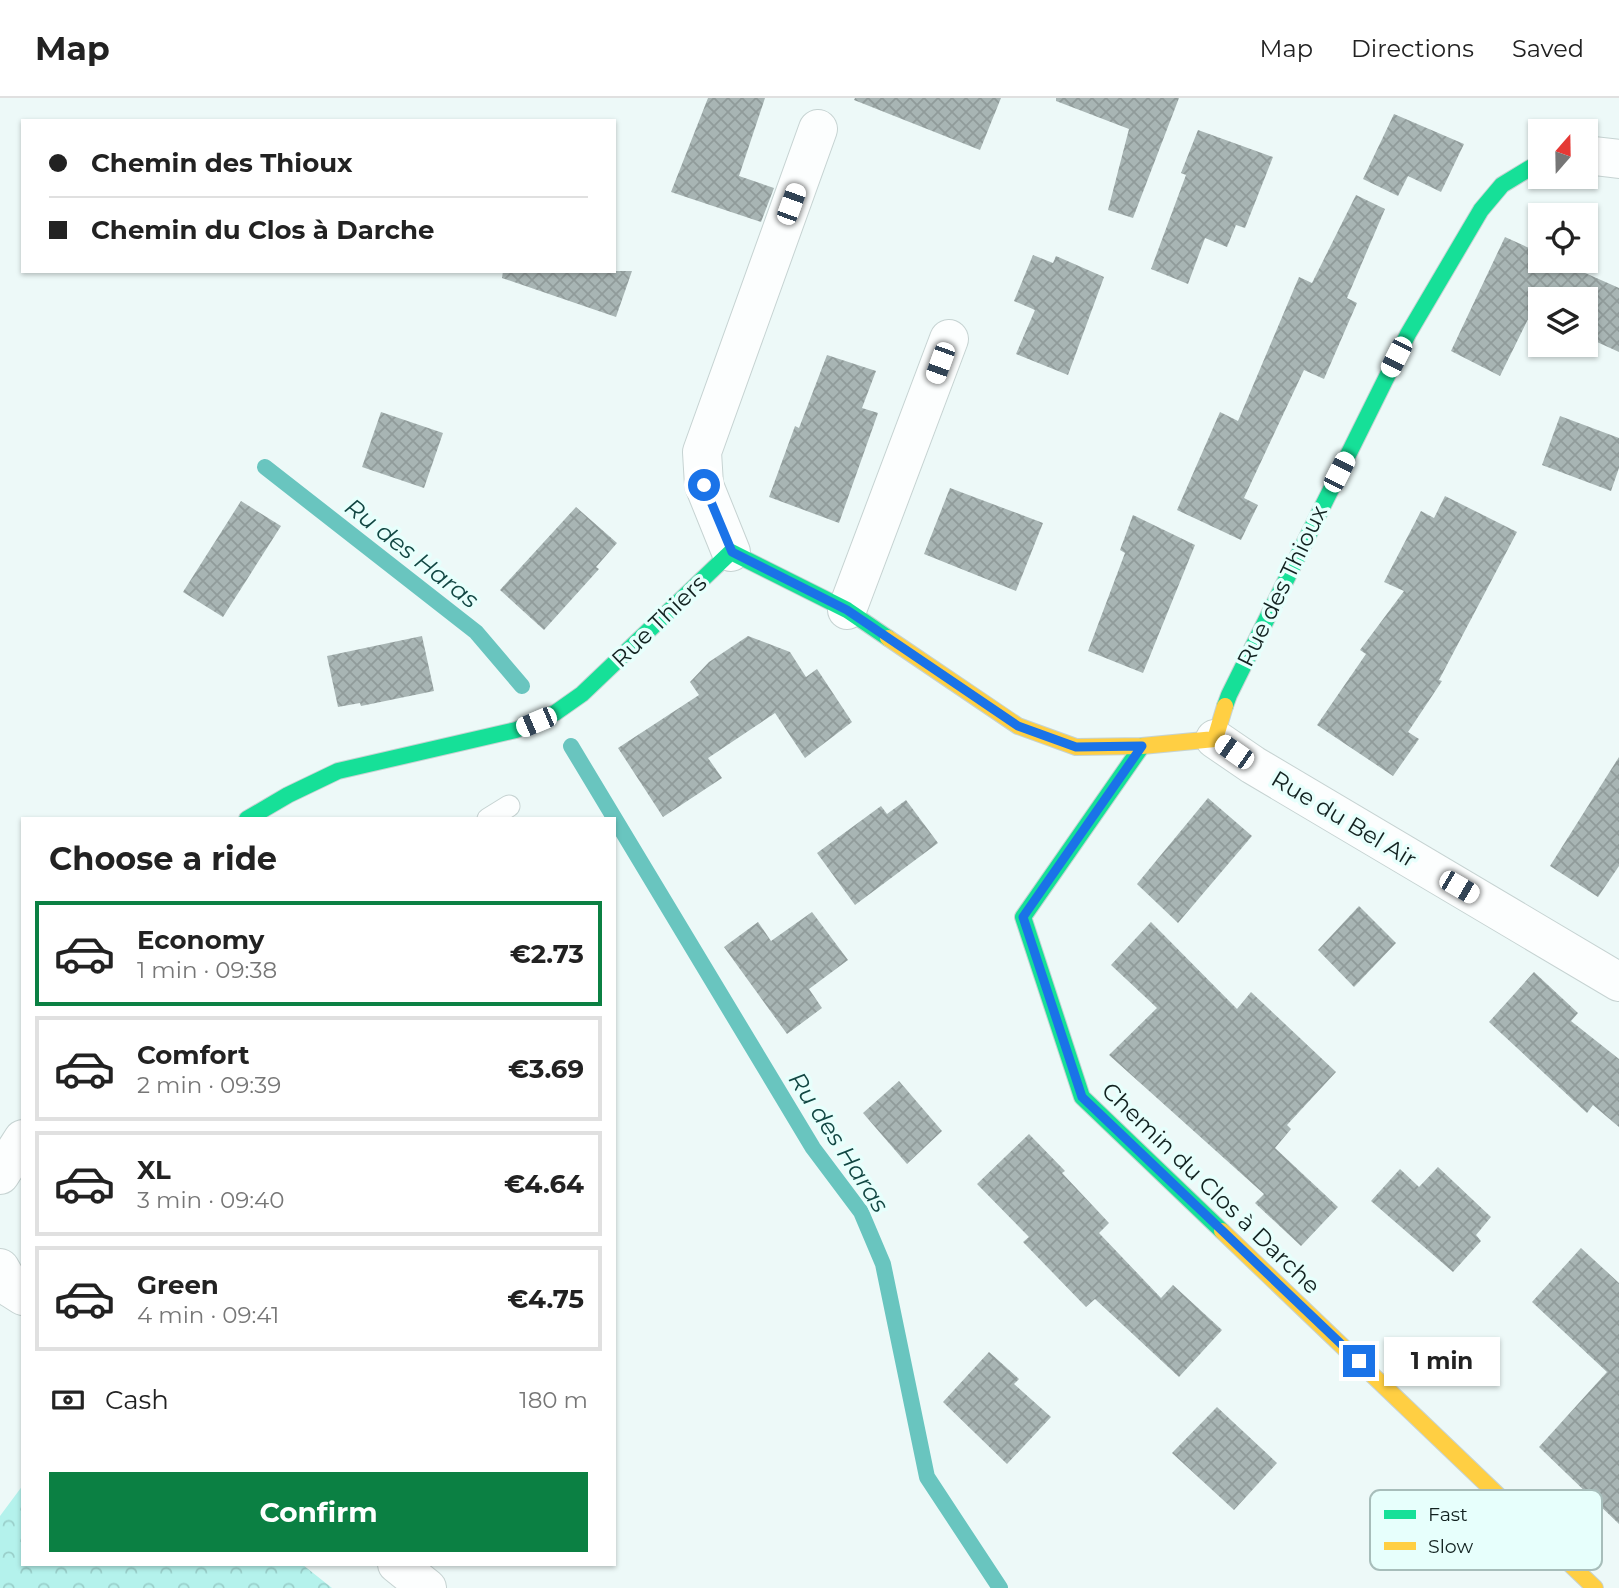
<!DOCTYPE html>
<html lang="en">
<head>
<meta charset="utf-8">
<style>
	body { margin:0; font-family:Montserrat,sans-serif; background:#f6f6f6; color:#222; height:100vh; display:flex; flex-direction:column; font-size:26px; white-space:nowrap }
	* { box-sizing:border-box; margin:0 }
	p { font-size:23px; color:#767676 }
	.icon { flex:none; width:38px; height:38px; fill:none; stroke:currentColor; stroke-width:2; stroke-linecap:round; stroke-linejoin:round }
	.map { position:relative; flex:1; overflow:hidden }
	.drawer { position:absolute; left:21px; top:719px; width:595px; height:749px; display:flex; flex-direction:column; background:#fff; border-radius:0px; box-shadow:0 2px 5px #0004 }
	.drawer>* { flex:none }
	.hud { position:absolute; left:21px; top:21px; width:595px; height:154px; border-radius:0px; box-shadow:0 2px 5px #0004; display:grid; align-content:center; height:154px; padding:0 28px; background:#fff }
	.needle { width:46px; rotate:20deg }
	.fabs { position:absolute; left:1528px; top:21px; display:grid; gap:14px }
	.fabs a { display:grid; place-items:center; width:70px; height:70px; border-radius:0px; background:#fff; box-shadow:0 2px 5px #0004; font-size:35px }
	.end { position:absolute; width:32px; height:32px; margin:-16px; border:9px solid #1a73e8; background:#fff; box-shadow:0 0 0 4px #fff }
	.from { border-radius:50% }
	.bubble { position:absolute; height:49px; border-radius:0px; background:#fff; box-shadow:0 2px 5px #0004; font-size:23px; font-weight:700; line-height:49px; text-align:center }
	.car { position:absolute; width:21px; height:42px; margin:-21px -10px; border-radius:9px; box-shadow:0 0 5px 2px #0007; background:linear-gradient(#fff 24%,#345 0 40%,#fff 0 76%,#345 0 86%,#fff 0) }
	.hud b { display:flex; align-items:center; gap:24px; height:66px; font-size:26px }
	.hud b+b { border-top:2px solid #e0e0e0 }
	.hud i { width:18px; height:18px; background:#222 }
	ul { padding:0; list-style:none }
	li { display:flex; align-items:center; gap:21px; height:105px; margin:0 14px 10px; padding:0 14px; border:4px solid #e0e0e0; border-radius:0px }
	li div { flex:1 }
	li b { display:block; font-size:26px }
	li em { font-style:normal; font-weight:700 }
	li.on { border-color:#0b8043 }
	li>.icon { width:63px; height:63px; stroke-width:1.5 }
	h2 { padding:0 28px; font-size:32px; line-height:84px }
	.pay { display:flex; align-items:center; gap:18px; height:77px; padding:0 28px; font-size:26px }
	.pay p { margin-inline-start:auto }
	.action { display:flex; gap:14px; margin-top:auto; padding:14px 28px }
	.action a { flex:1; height:80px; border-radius:0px; background:#0b8043; color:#fff; font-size:28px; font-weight:700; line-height:80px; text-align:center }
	header { display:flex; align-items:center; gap:42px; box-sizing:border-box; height:98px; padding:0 35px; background:#fff; border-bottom:2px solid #e0e0e0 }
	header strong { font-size:33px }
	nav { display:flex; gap:38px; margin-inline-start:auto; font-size:24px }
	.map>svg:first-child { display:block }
	.park { fill:url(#park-crowns) }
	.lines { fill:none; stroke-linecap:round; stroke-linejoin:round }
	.stream { stroke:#69c5bf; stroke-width:16 }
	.building { fill:url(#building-cross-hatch) }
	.lane-casing { stroke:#c6d3d2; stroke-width:23 }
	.street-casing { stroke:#c6d3d2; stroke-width:40 }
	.fast-casing { stroke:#c6d3d2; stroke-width:18 }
	.slow-casing { stroke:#c6d3d2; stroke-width:18 }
	.lane { stroke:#fcfefe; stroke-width:21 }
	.street { stroke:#fcfefe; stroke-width:38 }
	.fast { stroke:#16e098; stroke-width:16 }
	.slow { stroke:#ffcf43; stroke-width:16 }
	.route { stroke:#1a73e8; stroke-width:9 }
	.labels { text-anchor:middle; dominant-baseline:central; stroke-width:7; stroke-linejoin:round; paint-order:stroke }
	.street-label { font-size:23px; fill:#122220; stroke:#e7fffc }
	.water-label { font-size:24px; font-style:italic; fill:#124743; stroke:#e7fffc }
	.key { fill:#e7fffc; stroke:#a7bdba; stroke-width:2 }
	.key-label { font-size:19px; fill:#122220 }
</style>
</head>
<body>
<header>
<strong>Map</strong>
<nav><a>Map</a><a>Directions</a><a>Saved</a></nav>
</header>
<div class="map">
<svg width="1619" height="1490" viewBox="0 0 1619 1490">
	<defs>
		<pattern id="park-crowns" width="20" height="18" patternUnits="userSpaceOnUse" patternTransform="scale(1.75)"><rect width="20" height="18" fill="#b4f2ec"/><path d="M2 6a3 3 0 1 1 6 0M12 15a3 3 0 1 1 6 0" fill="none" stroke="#9acfca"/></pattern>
		<pattern id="building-cross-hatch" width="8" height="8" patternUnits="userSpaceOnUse" patternTransform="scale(1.75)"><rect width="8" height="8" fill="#a8b5b4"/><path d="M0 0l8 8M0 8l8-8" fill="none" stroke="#909b9a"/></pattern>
	</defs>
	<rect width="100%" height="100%" fill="#edf9f8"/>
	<!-- park -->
	<polygon class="park" points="23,1387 23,1466 303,1467 332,1490 0,1490 0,1418"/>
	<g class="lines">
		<!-- stream -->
		<g class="stream">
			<polyline points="265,369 476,534 522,588"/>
			<polyline points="571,648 813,1050 861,1114 883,1166 927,1379 1000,1490"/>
		</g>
	</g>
	<!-- building -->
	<g class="building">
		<polygon points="708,0 765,0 739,78 774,90 761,124 671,94"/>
		<polygon points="855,0 1001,0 980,52 854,2"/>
		<polygon points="1056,0 1179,0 1133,120 1108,112 1129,31 1056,3"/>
		<polygon points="1394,16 1464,46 1441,94 1408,78 1398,98 1363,81"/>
		<polygon points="1198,32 1273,59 1245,130 1236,127 1227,149 1205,140 1188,186 1151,171 1186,77 1181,75"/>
		<polygon points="1356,97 1385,111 1347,200 1357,205 1324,281 1304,272 1244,400 1258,407 1241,442 1177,412 1220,314 1238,323 1299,179 1312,185"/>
		<polygon points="1505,139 1540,155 1540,163 1558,163 1619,190 1619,254 1586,239 1586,201 1540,201 1540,219 1531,215 1500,278 1451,253"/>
		<polygon points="1033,157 1053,165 1056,158 1104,179 1068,277 1016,256 1035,212 1014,203"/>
		<polygon points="503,173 632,173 616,219 502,180"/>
		<polygon points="827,257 876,273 862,310 878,315 839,425 769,399 795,328 799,330"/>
		<polygon points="381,314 443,335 424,390 362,369"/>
		<polygon points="1560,318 1619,340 1619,370 1611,393 1542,367"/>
		<polygon points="950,390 1043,425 1016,493 924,456"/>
		<polygon points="1445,398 1517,434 1439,582 1442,583 1408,634 1419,641 1393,678 1317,627 1366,556 1360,552 1404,493 1384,484 1421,413 1434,420"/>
		<polygon points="241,403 281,428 223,519 183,494"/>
		<polygon points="576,409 617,445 596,469 599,471 544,532 500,492"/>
		<polygon points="1133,417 1195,447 1143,575 1088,553 1125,455 1120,452"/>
		<polygon points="422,538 434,593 361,608 360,605 338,609 327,558"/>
		<polygon points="748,538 790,554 806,579 817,571 852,624 805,660 775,615 708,660 722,680 663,719 618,650 699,597 690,584 709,564"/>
		<polygon points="1619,659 1619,768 1598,799 1550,768"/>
		<polygon points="1208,700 1252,738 1178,825 1137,786"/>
		<polygon points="906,702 938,745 855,807 817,755 881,708 887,716"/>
		<polygon points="1359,808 1396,845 1354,889 1318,852"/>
		<polygon points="812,814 848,862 809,891 822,910 787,936 724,849 758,824 771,843"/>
		<polygon points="1151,824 1237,911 1251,894 1336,974 1287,1027 1291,1031 1275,1050 1338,1109 1301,1148 1255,1105 1264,1096 1109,957 1157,910 1111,867"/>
		<polygon points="1534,874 1578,915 1571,923 1619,961 1619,1029 1593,1007 1587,1015 1489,924"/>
		<polygon points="899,983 942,1033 907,1066 863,1015"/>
		<polygon points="1029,1036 1065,1073 1062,1075 1109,1125 1099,1135 1161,1200 1173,1187 1222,1232 1179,1279 1095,1201 1086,1209 1023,1144 1029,1139 977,1086"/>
		<polygon points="1438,1069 1491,1119 1476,1137 1481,1143 1453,1174 1371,1103 1400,1071 1419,1089"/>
		<polygon points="1581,1150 1619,1185 1619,1426 1539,1349 1607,1274 1532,1204"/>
		<polygon points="989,1254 1019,1281 1014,1286 1051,1319 1007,1366 943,1304"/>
		<polygon points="1217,1309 1277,1365 1234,1412 1172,1355"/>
	</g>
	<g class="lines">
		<!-- lane casing -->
		<g class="lane-casing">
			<polyline id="lane" points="488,721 509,708"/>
		</g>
		<!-- street casing -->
		<g class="street-casing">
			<g id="street">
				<polyline points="1586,57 1619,61"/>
				<polyline points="731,454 704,387 702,354 818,31"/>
				<polyline points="847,512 949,241"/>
				<polyline points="1215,641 1253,667 1619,884"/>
				<polyline points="0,1077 23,1041"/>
				<polyline points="0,1170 12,1191 23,1198"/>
				<polyline points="397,1466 427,1490"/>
			</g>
		</g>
		<!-- fast casing -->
		<g class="fast-casing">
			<g id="fast">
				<polyline points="1225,608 1229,597 1408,236 1481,112 1502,87 1540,64"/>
				<polyline points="1142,648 1023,819 1082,999 1222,1133"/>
				<polyline points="247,721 288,697 338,673 516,632 555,615 582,596 731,454 847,512 888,540"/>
			</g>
		</g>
		<!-- slow casing -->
		<g class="slow-casing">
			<g id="slow">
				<polyline points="888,540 1018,628 1076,649 1142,648 1215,641 1225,608"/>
				<polyline points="1222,1133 1595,1490"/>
			</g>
		</g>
		<!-- lane -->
		<use href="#lane" class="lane"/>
		<!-- street -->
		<use href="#street" class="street"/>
		<!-- fast -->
		<use href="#fast" class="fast"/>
		<!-- slow -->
		<use href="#slow" class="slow"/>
	</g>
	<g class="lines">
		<!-- route -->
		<polyline class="route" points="704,387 732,454 847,512 1018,628 1076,649 1142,648 1023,819 1082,999 1359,1263"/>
	</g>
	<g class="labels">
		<!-- street labels -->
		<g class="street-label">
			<text transform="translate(1282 488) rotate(-64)">Rue des Thioux</text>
			<text transform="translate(659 523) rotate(-44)">Rue Thiers</text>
			<text transform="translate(1344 721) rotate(31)">Rue du Bel Air</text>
			<text transform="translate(1211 1090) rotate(44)">Chemin du Clos à Darche</text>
		</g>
		<!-- water labels -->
		<g class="water-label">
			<text transform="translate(412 455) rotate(38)">Ru des Haras</text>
			<text transform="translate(839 1044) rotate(57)">Ru des Haras</text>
		</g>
	</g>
	<!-- legend -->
	<rect x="1370" y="1392" width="232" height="80" rx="10" class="key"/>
	<rect x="1384" y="1412" width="32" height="9" fill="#16e098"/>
	<rect x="1384" y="1444" width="32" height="8" fill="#ffcf43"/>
	<g class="key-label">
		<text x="1428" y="1423">Fast</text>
		<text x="1428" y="1455">Slow</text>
	</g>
</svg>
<div class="fabs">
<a><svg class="needle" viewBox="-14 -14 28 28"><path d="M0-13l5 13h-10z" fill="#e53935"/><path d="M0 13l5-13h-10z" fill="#767676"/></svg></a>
<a><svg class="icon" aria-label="locate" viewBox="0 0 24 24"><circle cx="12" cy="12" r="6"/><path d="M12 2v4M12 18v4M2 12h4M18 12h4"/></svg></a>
<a><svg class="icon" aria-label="layers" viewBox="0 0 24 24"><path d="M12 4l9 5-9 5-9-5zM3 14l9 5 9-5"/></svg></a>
</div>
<i class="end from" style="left:704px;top:387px"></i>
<i class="end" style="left:1359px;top:1263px"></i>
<div class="bubble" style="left:1384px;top:1239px;width:116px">1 min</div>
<i class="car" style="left:791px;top:106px;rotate:20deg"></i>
<i class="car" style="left:1396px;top:259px;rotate:207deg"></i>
<i class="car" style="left:940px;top:265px;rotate:200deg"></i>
<i class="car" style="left:1339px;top:374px;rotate:27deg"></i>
<i class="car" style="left:536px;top:624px;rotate:247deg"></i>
<i class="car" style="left:1234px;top:654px;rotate:305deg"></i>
<i class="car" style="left:1459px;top:789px;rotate:120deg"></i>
<div class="hud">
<b><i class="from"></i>Chemin des Thioux</b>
<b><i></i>Chemin du Clos à Darche</b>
</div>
<section class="drawer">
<h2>Choose a ride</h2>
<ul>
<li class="on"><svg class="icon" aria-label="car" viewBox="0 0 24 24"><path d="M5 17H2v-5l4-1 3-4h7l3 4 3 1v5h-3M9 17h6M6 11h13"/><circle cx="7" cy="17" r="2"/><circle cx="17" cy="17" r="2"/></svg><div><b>Economy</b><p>1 min · 09:38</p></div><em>€2.73</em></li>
<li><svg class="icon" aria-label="car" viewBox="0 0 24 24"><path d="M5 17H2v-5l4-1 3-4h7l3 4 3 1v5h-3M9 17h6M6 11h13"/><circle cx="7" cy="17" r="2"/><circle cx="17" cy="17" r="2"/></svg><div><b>Comfort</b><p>2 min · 09:39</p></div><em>€3.69</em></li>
<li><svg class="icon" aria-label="car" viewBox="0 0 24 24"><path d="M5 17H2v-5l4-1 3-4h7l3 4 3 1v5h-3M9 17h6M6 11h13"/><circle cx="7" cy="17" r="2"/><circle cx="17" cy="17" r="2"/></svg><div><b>XL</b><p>3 min · 09:40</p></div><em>€4.64</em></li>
<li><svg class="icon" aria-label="car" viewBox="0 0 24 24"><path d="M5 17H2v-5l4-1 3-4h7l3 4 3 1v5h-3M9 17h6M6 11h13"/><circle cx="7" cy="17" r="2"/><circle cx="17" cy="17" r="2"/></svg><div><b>Green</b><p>4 min · 09:41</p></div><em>€4.75</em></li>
</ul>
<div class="pay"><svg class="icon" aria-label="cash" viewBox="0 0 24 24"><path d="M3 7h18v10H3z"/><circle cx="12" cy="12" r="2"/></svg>Cash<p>180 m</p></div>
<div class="action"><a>Confirm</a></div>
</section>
</div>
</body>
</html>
